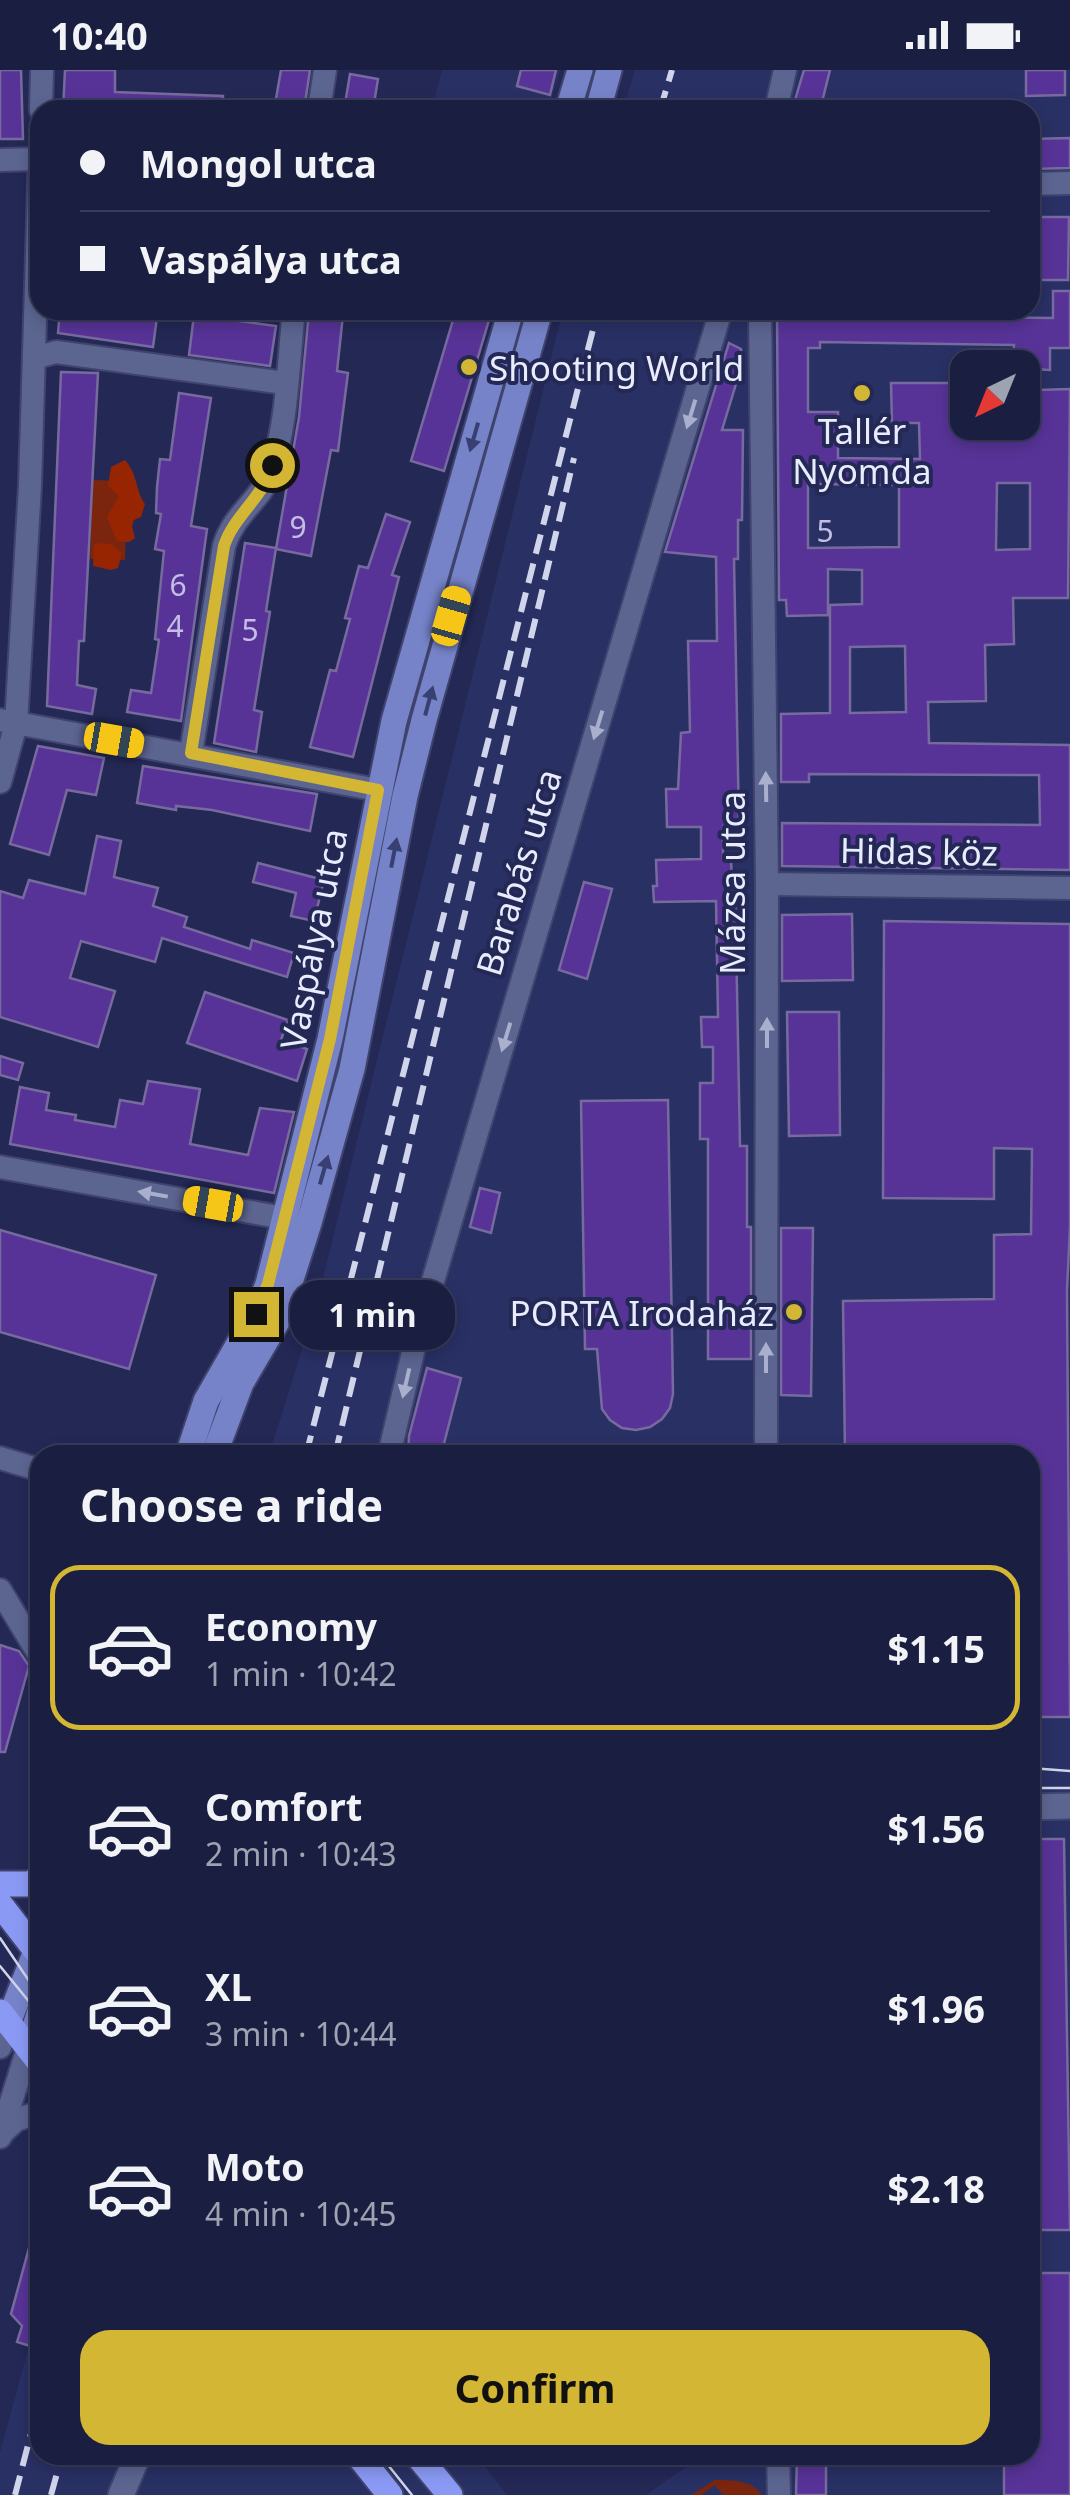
<!DOCTYPE html>
<html lang="en">
<head>
<meta charset="utf-8">
<style>
	body { margin:0; font-family:"Noto Sans",sans-serif; background:#232747; color:#f1f3f6; height:100vh; display:flex; flex-direction:column; font-size:38px; white-space:nowrap }
	* { box-sizing:border-box; margin:0 }
	p { font-size:32px; color:#9fa2b1 }
	.icon { flex:none; width:55px; height:55px; fill:none; stroke:currentColor; stroke-width:2; stroke-linecap:round; stroke-linejoin:round }
	.map { position:relative; flex:1; overflow:hidden }
	.drawer { position:absolute; left:30px; top:1375px; width:1010px; height:1020px; display:flex; flex-direction:column; background:#1a1e40; border-radius:30px; box-shadow:0 5px 15px #0003,0 0 0 2px #383c59 }
	.drawer>* { flex:none }
	.guide { position:absolute; left:30px; top:30px; width:1010px; height:220px; border-radius:30px; box-shadow:0 5px 15px #0003,0 0 0 2px #383c59; display:grid; align-content:center; height:220px; padding:0 50px; background:#1a1e40 }
	.needle { width:65px; rotate:223deg }
	.tools { position:absolute; left:950px; top:280px; display:grid; gap:20px }
	.tools a { display:grid; place-items:center; width:90px; height:90px; border-radius:20px; background:#1a1e40; box-shadow:0 5px 15px #0003,0 0 0 2px #383c59; font-size:50px }
	.end { position:absolute; width:45px; height:45px; margin:-22px; border:12px solid #d4b635; background:#111; box-shadow:0 0 0 5px #111 }
	.from { border-radius:50% }
	.bubble { position:absolute; height:70px; border-radius:30px; background:#1a1e40; box-shadow:0 5px 15px #0003,0 0 0 2px #383c59; font-size:32px; font-weight:700; line-height:70px; text-align:center }
	.car { position:absolute; width:30px; height:60px; margin:-30px -15px; border-radius:12px; box-shadow:0 0 8px 2px #0007; background:linear-gradient(#f5c518 24%,#345 0 40%,#f5c518 0 76%,#345 0 86%,#f5c518 0) }
	.guide b { display:flex; align-items:center; gap:35px; height:95px; font-size:38px }
	.guide b+b { border-top:2px solid #383c59 }
	.guide i { width:25px; height:25px; background:#f1f3f6 }
	ul { padding:0; list-style:none }
	li { display:flex; align-items:center; gap:30px; height:165px; margin:0 20px 15px; padding:0 30px; border:5px solid transparent; border-radius:30px }
	li div { flex:1 }
	li b { display:block; font-size:38px }
	li em { font-style:normal; font-weight:700 }
	li.active { border-color:#d4b635 }
	li>.icon { width:90px; height:90px; stroke-width:1.5 }
	h2 { padding:0 50px; font-size:45px; line-height:120px }
	.cta { display:flex; gap:20px; margin-top:auto; padding:20px 50px }
	.cta a { flex:1; height:115px; border-radius:30px; background:#d4b635; color:#111; font-size:40px; font-weight:700; line-height:115px; text-align:center }
	.status { display:flex; justify-content:space-between; align-items:center; height:70px; padding:0 50px; background:#1a1e40; direction:ltr }
	.status svg { height:28px; fill:currentColor }
	.map>svg:first-child { display:block }
	.built { fill:#293064; fill-rule:evenodd }
	.green { fill:#7c250e }
	.forest { fill:#982502 }
	.building { fill:#573397; stroke:#776a9e; stroke-width:2.5; fill-rule:evenodd }
	.lines { fill:none; stroke-linecap:round; stroke-linejoin:round }
	.minor-casing { stroke:#3f436d; stroke-width:26 }
	.tertiary-casing { stroke:#3f436d; stroke-width:29 }
	.secondary-casing { stroke:#3f436d; stroke-width:29 }
	.primary-casing { stroke:#3f436d; stroke-width:29 }
	.minor { stroke:#5c6590; stroke-width:22 }
	.tertiary { stroke:#5c6590; stroke-width:25 }
	.secondary { stroke:#7683c8; stroke-width:25 }
	.primary { stroke:#8a9af4; stroke-width:25 }
	.tram { stroke:#d1d5eb; stroke-width:2.5 }
	.rail { stroke:#d1d5eb; stroke-width:6; stroke-dasharray:20 10; stroke-linecap:butt }
	.oneway { fill:#a9afcc }
	.oneway2 { fill:#383f72 }
	.route { stroke:#d4b635; stroke-width:12 }
	.poi-dot { fill:#d4b635; stroke:#232855; stroke-width:4 }
	.labels { text-anchor:middle; dominant-baseline:central; stroke-width:8; stroke-linejoin:round; paint-order:stroke }
	.number-label { font-size:30px; fill:#c4bee4 }
	.poi-label { font-size:35px; fill:#e8ecfe; stroke:#232855; text-anchor:start }
	.street-label { font-size:35px; fill:#e8ecfe; stroke:#232855 }
</style>
</head>
<body>
<div class="status"><b>10:40</b><svg viewBox="0 0 49 12"><path d="M0 12V9h3v3zM5 12V6h3v6zM10 12V3h3v9zM15 12V0h3v12zM26 1h20v11H26zM47 4h2v5h-2z"/></svg></div>
<div class="map">
<svg width="1070" height="2425" viewBox="0 0 1070 2425">
	<rect width="100%" height="100%" fill="#232855"/>
	<!-- built -->
	<g class="built">
		<polygon points="442,0 560,0 548,40 432,40"/>
		<path d="M635,0H1070V2425H646L703,2385H1030V1385H269L318,1228L563,240H1030V40H623ZM968,298H1022V352H968Z"/>
		<polygon points="40,2236 40,2385 476,2385 507,2425 0,2425 0,2382"/>
	</g>
	<!-- green -->
	<g class="green">
		<polygon points="93,410 128,411 125,490 90,489"/>
		<path d="M715,2410C733,2410 751,2410 762,2425H723L715,2415L701,2425H691Z"/>
	</g>
	<!-- forest -->
	<g class="forest">
		<path d="M125,390C138,405 135,419 145,434L141,447L134,450L132,456L135,468L129,472L117,471L107,447L119,426L108,416L111,397Z"/>
		<polygon points="99,473 111,474 122,483 118,498 111,500 93,496 94,475"/>
	</g>
	<!-- building -->
	<g class="building">
		<polygon points="0,0 21,0 23,69 0,69"/>
		<polygon points="65,0 115,0 115,22 223,26 223,40 63,40"/>
		<polygon points="281,0 310,0 304,40 274,40"/>
		<polygon points="521,0 556,0 550,25 517,16"/>
		<polygon points="804,0 830,0 820,40 792,40"/>
		<polygon points="1026,0 1065,0 1065,25 1026,26"/>
		<polygon points="350,4 378,9 373,40 344,40"/>
		<polygon points="1070,68 1070,98 1030,99 1030,69"/>
		<polygon points="1030,147 1069,147 1068,210 1030,210"/>
		<path d="M1053,221H1070V278H1050V300L1013,298L1014,275L820,272V278H808V342H838V388L920,389L919,353H892L891,313H968V352H1038L1037,320L1070,319L1068,528H1013L1014,574L985,575L986,631L928,632L929,673L1070,675V800L782,796V753L1040,755L1039,705L809,704V712H781V644L830,643V535L862,534V500L828,499V545L787,546L786,530H779L777,241L881,246V240H955V247L1053,248ZM997,413H1030V479L996,480ZM808,414L899,415V477L808,478ZM905,576L906,642L850,643V577Z"/>
		<polygon points="60,240 114,240 157,247 153,277 58,263"/>
		<polygon points="456,240 492,240 444,401 411,391"/>
		<polygon points="309,241 343,245 337,301 348,303 338,381 331,380 311,486 276,479 299,347"/>
		<polygon points="194,245 276,256 270,296 189,285"/>
		<polygon points="729,273 741,279 744,311 736,314 722,360 743,360 742,450 738,450 738,489 734,489 739,756 723,756 723,788 731,788 732,815 735,815 740,1076 747,1076 747,1157 751,1157 751,1289 708,1289 708,1069 700,1069 700,1013 713,1013 713,977 702,977 701,947 718,947 716,831 654,832 653,816 657,816 656,790 701,789 701,757 667,757 666,719 678,719 681,663 690,662 688,571 717,571 716,487 665,482"/>
		<polygon points="61,302 98,303 84,571 79,571 77,615 96,619 92,644 47,636"/>
		<polygon points="179,323 211,328 191,456 207,459 181,651 127,642 131,620 151,623 159,570 155,569 164,481 155,479 161,444 156,443 157,417 160,389 170,390"/>
		<polygon points="386,444 410,452 392,505 399,507 353,687 310,677 330,600 336,601 350,549 345,548 359,496 368,498"/>
		<polygon points="245,473 276,478 266,541 270,542 254,640 262,642 256,682 214,673"/>
		<polygon points="38,676 104,688 96,725 67,720 49,785 10,774"/>
		<polygon points="143,696 317,724 310,761 212,740 176,736 176,740 137,733"/>
		<polygon points="97,766 121,771 114,807 158,818 153,836 187,847 184,857 250,879 252,870 294,883 287,907 162,868 155,892 81,871 70,908 115,921 98,977 0,947 0,821 23,828 29,810 85,824"/>
		<polygon points="258,793 324,810 314,851 291,846 296,823 253,812"/>
		<polygon points="584,812 612,819 587,909 559,900"/>
		<polygon points="852,844 853,910 782,911 782,845"/>
		<polygon points="884,851 1070,854 1070,1156 1067,1221 1070,1647 1030,1647 1030,1385 845,1385 843,1231 994,1229 994,1165 1031,1164 1032,1079 994,1078 994,1129 883,1128"/>
		<polygon points="205,922 288,950 281,970 307,979 297,1011 187,973"/>
		<polygon points="787,942 839,942 840,1065 789,1066"/>
		<polygon points="0,986 23,993 18,1010 0,1005"/>
		<polygon points="148,1011 200,1019 190,1074 248,1085 260,1038 294,1042 274,1123 10,1074 20,1017 49,1023 46,1040 76,1045 75,1050 115,1057 120,1030 143,1034"/>
		<polygon points="668,1030 673,1324 670,1338 662,1349 650,1357 636,1360 622,1358 610,1350 602,1339 597,1279 585,1279 581,1031"/>
		<polygon points="480,1118 500,1123 491,1163 470,1157"/>
		<polygon points="781,1158 813,1158 811,1326 781,1325"/>
		<polygon points="0,1160 156,1205 129,1299 0,1262"/>
		<polygon points="427,1298 461,1308 441,1385 408,1385 409,1366"/>
		<polygon points="0,1575 19,1581 29,1596 5,1682 0,1682"/>
		<polygon points="1030,1769 1064,1769 1070,2160 1030,2160"/>
		<polygon points="35,2156 40,2157 40,2279 17,2272 22,2256 11,2244"/>
		<polygon points="1030,2203 1070,2203 1070,2425 1004,2425 1004,2385 1030,2385"/>
		<polygon points="797,2385 826,2385 826,2425 796,2425"/>
	</g>
	<g class="lines">
		<!-- minor casing -->
		<g class="minor-casing">
			<g id="minor">
				<polyline points="41,40 42,0"/>
				<polyline points="319,40 325,0"/>
				<polyline points="776,40 785,0"/>
				<polyline points="0,90 40,89"/>
				<polyline points="1030,114 1070,113"/>
				<polyline points="760,240 767,814 766,1385"/>
				<polyline points="34,288 56,282 285,313"/>
				<polyline points="0,650 378,720"/>
				<path d="M191,683L224,476C234,443 261,430 270,404C288,354 288,293 294,240"/>
				<polyline points="0,712 16,654 30,416 40,84"/>
				<polyline points="767,814 1070,818"/>
				<polyline points="0,1097 301,1151"/>
				<polyline points="389,1385 417,1265 721,240"/>
				<polyline points="0,1388 40,1400"/>
				<polyline points="0,1520 40,1586"/>
				<polyline points="0,1977 8,1953"/>
				<polyline points="1,2064 16,2050 40,2042"/>
				<polyline points="0,2067 28,1978"/>
				<polyline points="778,2385 779,2425"/>
			</g>
		</g>
		<!-- tertiary casing -->
		<g class="tertiary-casing">
			<g id="tertiary">
				<polyline points="1030,1737 1070,1736"/>
				<polyline points="121,2425 138,2385"/>
			</g>
		</g>
		<!-- secondary casing -->
		<g class="secondary-casing">
			<g id="secondary">
				<polyline points="568,40 580,0"/>
				<polyline points="598,40 609,0"/>
				<polyline points="188,1385 206,1331 256,1244 268,1214 330,969 394,651 511,240"/>
				<polyline points="214,1385 241,1313 278,1250 309,1153 352,999 405,726 424,650 540,240"/>
				<polyline points="8,1953 40,1871"/>
				<polyline points="28,1978 40,1941"/>
			</g>
		</g>
		<!-- primary casing -->
		<g class="primary-casing">
			<g id="primary">
				<polyline points="0,1814 29,1814 40,1809"/>
				<polyline points="0,1834 40,1886"/>
				<polyline points="0,1942 40,1993"/>
				<polyline points="358,2385 390,2425"/>
				<polyline points="417,2385 450,2425"/>
			</g>
		</g>
		<!-- minor -->
		<use href="#minor" class="minor"/>
		<!-- tertiary -->
		<use href="#tertiary" class="tertiary"/>
		<!-- secondary -->
		<use href="#secondary" class="secondary"/>
		<!-- primary -->
		<use href="#primary" class="primary"/>
		<!-- tram -->
		<g class="tram">
			<polyline points="1030,1698 1070,1701"/>
			<polyline points="1030,1718 1070,1718"/>
			<polyline points="0,1868 40,1927"/>
			<polyline points="0,1896 40,1945"/>
			<polyline points="380,2385 412,2425"/>
		</g>
		<!-- rail -->
		<g class="rail">
			<polyline points="660,40 672,0"/>
			<polyline points="306,1385 598,240"/>
			<polyline points="335,1385 574,388"/>
			<polyline points="15,2425 40,2329"/>
			<polyline points="51,2425 62,2385"/>
		</g>
	</g>
	<!-- one-way arrows -->
	<defs><path id="oneway-solid" d="M-6-.8H1V-3.2L6.5 0L1 3.2V.8H-6Z" transform="scale(2.5)"/></defs>
	<g class="oneway">
		<use href="#oneway-solid" transform="translate(691 344) rotate(107)"/>
		<use href="#oneway-solid" transform="translate(598 655) rotate(107)"/>
		<use href="#oneway-solid" transform="translate(766 717) rotate(-91)"/>
		<use href="#oneway-solid" transform="translate(767 963) rotate(-90)"/>
		<use href="#oneway-solid" transform="translate(506 967) rotate(107)"/>
		<use href="#oneway-solid" transform="translate(153 1124) rotate(-170)"/>
		<use href="#oneway-solid" transform="translate(766 1288) rotate(-90)"/>
		<use href="#oneway-solid" transform="translate(406 1313) rotate(103)"/>
	</g>
	<g class="oneway2">
		<use href="#oneway-solid" transform="translate(474 367) rotate(106)"/>
		<use href="#oneway-solid" transform="translate(429 631) rotate(-75)"/>
		<use href="#oneway-solid" transform="translate(394 783) rotate(-79)"/>
		<use href="#oneway-solid" transform="translate(324 1100) rotate(-74)"/>
	</g>
	<g class="lines">
		<!-- route -->
		<path class="route" d="M256,1244L268,1214L330,969L378,720L191,683L224,476C234,445 265,426 272,395"/>
	</g>
	<!-- markers -->
	<g class="poi-dot">
		<circle cx="469" cy="297" r="10"/>
		<circle cx="862" cy="323" r="10"/>
		<circle cx="794" cy="1242" r="10"/>
	</g>
	<g class="labels">
		<!-- number labels -->
		<g class="number-label">
			<text x="298" y="456">9</text>
			<text x="825" y="460">5</text>
			<text x="178" y="514">6</text>
			<text x="175" y="555">4</text>
			<text x="250" y="559">5</text>
		</g>
		<!-- poi labels -->
		<g class="poi-label">
			<text x="489" y="297">Shooting World</text>
			<text x="862" y="360" text-anchor="middle">Tallér<tspan x="862" dy="40">Nyomda</tspan></text>
			<text x="774" y="1242" text-anchor="end">PORTA Irodaház</text>
		</g>
		<!-- street labels -->
		<g class="street-label">
			<text transform="translate(919 781) rotate(1)">Hidas köz</text>
			<text transform="translate(518 802) rotate(-73)">Barabás utca</text>
			<text transform="translate(731 813) rotate(-90)">Mázsa utca</text>
			<text transform="translate(313 869) rotate(-79)">Vaspálya utca</text>
		</g>
	</g>
</svg>
<div class="tools">
<a><svg class="needle" viewBox="-14 -14 28 28"><path d="M0-13l5 13h-10z" fill="#e53935"/><path d="M0 13l5-13h-10z" fill="#9fa2b1"/></svg></a>
</div>
<i class="end from" style="left:272px;top:395px"></i>
<i class="end" style="left:256px;top:1244px"></i>
<div class="bubble" style="left:290px;top:1210px;width:165px">1 min</div>
<i class="car" style="left:451px;top:546px;rotate:16deg"></i>
<i class="car" style="left:114px;top:670px;rotate:100deg"></i>
<i class="car" style="left:213px;top:1134px;rotate:280deg"></i>
<div class="guide">
<b><i class="from"></i>Mongol utca</b>
<b><i></i>Vaspálya utca</b>
</div>
<section class="drawer">
<h2>Choose a ride</h2>
<ul>
<li class="active"><svg class="icon" aria-label="car" viewBox="0 0 24 24"><path d="M5 17H2v-5l4-1 3-4h7l3 4 3 1v5h-3M9 17h6M6 11h13"/><circle cx="7" cy="17" r="2"/><circle cx="17" cy="17" r="2"/></svg><div><b>Economy</b><p>1 min · 10:42</p></div><em>$1.15</em></li>
<li><svg class="icon" aria-label="car" viewBox="0 0 24 24"><path d="M5 17H2v-5l4-1 3-4h7l3 4 3 1v5h-3M9 17h6M6 11h13"/><circle cx="7" cy="17" r="2"/><circle cx="17" cy="17" r="2"/></svg><div><b>Comfort</b><p>2 min · 10:43</p></div><em>$1.56</em></li>
<li><svg class="icon" aria-label="car" viewBox="0 0 24 24"><path d="M5 17H2v-5l4-1 3-4h7l3 4 3 1v5h-3M9 17h6M6 11h13"/><circle cx="7" cy="17" r="2"/><circle cx="17" cy="17" r="2"/></svg><div><b>XL</b><p>3 min · 10:44</p></div><em>$1.96</em></li>
<li><svg class="icon" aria-label="car" viewBox="0 0 24 24"><path d="M5 17H2v-5l4-1 3-4h7l3 4 3 1v5h-3M9 17h6M6 11h13"/><circle cx="7" cy="17" r="2"/><circle cx="17" cy="17" r="2"/></svg><div><b>Moto</b><p>4 min · 10:45</p></div><em>$2.18</em></li>
</ul>
<div class="cta"><a>Confirm</a></div>
</section>
</div>
</body>
</html>
